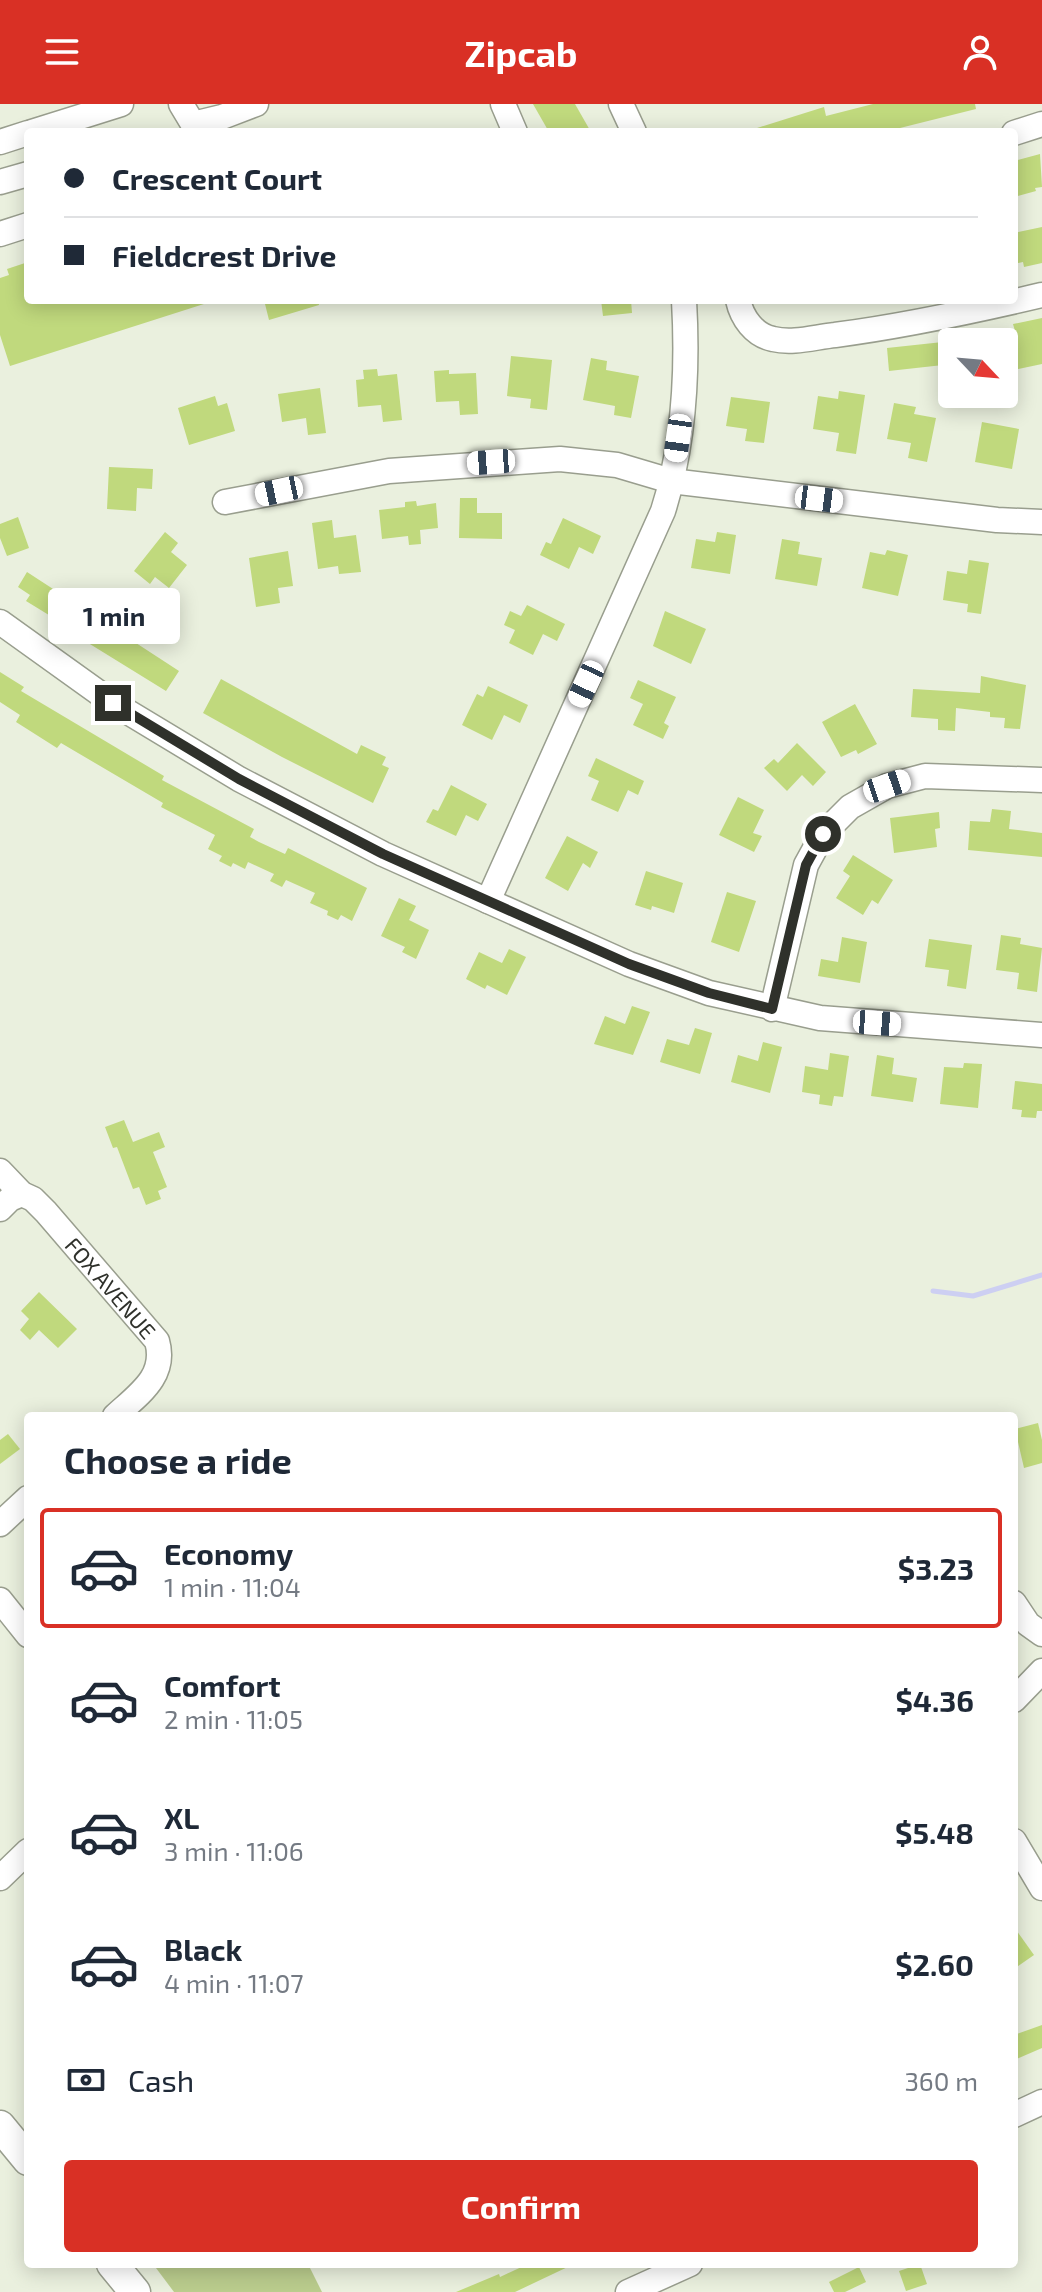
<!DOCTYPE html>
<html lang="en">
<head>
<meta charset="utf-8">
<style>
	body { margin:0; font-family:"Exo 2",sans-serif; background:#f2f2f3; color:#1f2937; height:100vh; display:flex; flex-direction:column; font-size:30px; white-space:nowrap }
	* { box-sizing:border-box; margin:0 }
	p { font-size:26px; color:#747a83 }
	.icon { flex:none; width:44px; height:44px; fill:none; stroke:currentColor; stroke-width:2; stroke-linecap:round; stroke-linejoin:round }
	.map { position:relative; flex:1; overflow:hidden }
	.panel { position:absolute; left:24px; top:1308px; width:994px; height:856px; display:flex; flex-direction:column; background:#fff; border-radius:8px; box-shadow:0 4px 20px #0003 }
	.panel>* { flex:none }
	.hud { position:absolute; left:24px; top:24px; width:994px; height:176px; border-radius:8px; box-shadow:0 4px 20px #0003; display:grid; align-content:center; height:176px; padding:0 40px; background:#fff }
	.needle { width:52px; rotate:116deg }
	.tools { position:absolute; left:938px; top:224px; display:grid; gap:16px }
	.tools a { display:grid; place-items:center; width:80px; height:80px; border-radius:8px; background:#fff; box-shadow:0 4px 20px #0003; font-size:40px }
	.end { position:absolute; width:36px; height:36px; margin:-18px; border:10px solid #2f312b; background:#fff; box-shadow:0 0 0 4px #fff }
	.from { border-radius:50% }
	.bubble { position:absolute; height:56px; border-radius:8px; background:#fff; box-shadow:0 4px 20px #0003; font-size:26px; font-weight:700; line-height:56px; text-align:center }
	.car { position:absolute; width:24px; height:48px; margin:-24px -12px; border-radius:10px; box-shadow:0 0 6px 2px #0007; background:linear-gradient(#fff 24%,#345 0 40%,#fff 0 76%,#345 0 86%,#fff 0) }
	.hud b { display:flex; align-items:center; gap:28px; height:76px; font-size:30px }
	.hud b+b { border-top:2px solid #e0e1e3 }
	.hud i { width:20px; height:20px; background:#1f2937 }
	ul { padding:0; list-style:none }
	li { display:flex; align-items:center; gap:24px; height:120px; margin:0 16px 12px; padding:0 24px; border:4px solid transparent; border-radius:8px }
	li div { flex:1 }
	li b { display:block; font-size:30px }
	li em { font-style:normal; font-weight:700 }
	li.active { border-color:#d93025 }
	li>.icon { width:72px; height:72px; stroke-width:1.5 }
	h2 { padding:0 40px; font-size:36px; line-height:96px }
	.pay { display:flex; align-items:center; gap:20px; height:88px; padding:0 40px; font-size:30px }
	.pay p { margin-inline-start:auto }
	.action { display:flex; gap:16px; margin-top:auto; padding:16px 40px }
	.action a { flex:1; height:92px; border-radius:8px; background:#d93025; color:#fff; font-size:32px; font-weight:700; line-height:92px; text-align:center }
	header { display:flex; justify-content:space-between; align-items:center; height:104px; padding:0 40px; background:#d93025; color:#fff; font-size:36px; font-weight:700 }
	.map>svg:first-child { display:block }
	.green { fill:#bacc8d }
	.lines { fill:none; stroke-linecap:round; stroke-linejoin:round }
	.stream { stroke:#cdcff2; stroke-width:5 }
	.building { fill:#c0d97d }
	.minor-casing { stroke:#999e8e; stroke-width:27 }
	.major-casing { stroke:#999e8e; stroke-width:33 }
	.minor { stroke:#fff; stroke-width:24 }
	.major { stroke:#fff; stroke-width:30 }
	.route { stroke:#2f312b; stroke-width:10 }
	.labels { text-anchor:middle; dominant-baseline:central; stroke-width:8; stroke-linejoin:round; paint-order:stroke }
	.street-label { font-size:22px; fill:#2f312b; stroke:#f8fdeb }
</style>
</head>
<body>
<header><svg class="icon" aria-label="menu" viewBox="0 0 24 24"><path d="M4 6h16M4 12h16M4 18h16"/></svg>Zipcab<svg class="icon" aria-label="person" viewBox="0 0 24 24"><circle cx="12" cy="8" r="4"/><path d="M4 21q1-7 8-7t8 7"/></svg></header>
<div class="map">
<svg width="1042" height="2188" viewBox="0 0 1042 2188">
	<rect width="100%" height="100%" fill="#eaf0de"/>
	<!-- green -->
	<polygon class="green" points="153,2160 308,2160 322,2188 174,2188"/>
	<g class="lines">
		<!-- stream -->
		<polyline class="stream" points="933,1187 973,1192 1042,1171"/>
	</g>
	<!-- building -->
	<g class="building">
		<polygon points="533,0 575,0 591,28 549,28"/>
		<polygon points="873,0 975,0 976,5 892,26 893,28 754,28 754,25 824,3 826,12"/>
		<polygon points="1040,50 1042,83 1035,84 1036,87 1014,93 1014,57"/>
		<polygon points="1042,123 1042,159 1024,163 1023,158 1014,160 1014,129"/>
		<polygon points="28,158 28,196 206,196 207,199 10,262 0,231 0,174 9,171 7,165"/>
		<polygon points="264,196 318,196 319,201 269,216"/>
		<polygon points="601,196 631,196 632,209 603,212"/>
		<polygon points="1042,214 1042,260 1014,266 1012,259 1004,261 1004,229 1015,227 1013,220"/>
		<polygon points="952,237 952,260 889,267 887,244"/>
		<polygon points="511,252 552,256 547,306 530,304 531,295 507,292"/>
		<polygon points="591,254 607,257 606,266 639,272 631,314 614,311 615,302 583,296"/>
		<polygon points="377,265 378,272 397,270 402,316 383,318 381,301 358,303 356,276 364,275 363,266"/>
		<polygon points="449,266 449,270 476,269 478,310 460,311 459,297 436,298 434,267"/>
		<polygon points="320,284 326,329 308,331 306,314 282,318 278,290"/>
		<polygon points="839,287 865,291 856,350 836,347 839,329 813,325 818,292 838,295"/>
		<polygon points="215,292 218,302 227,299 235,327 189,341 178,304"/>
		<polygon points="731,293 770,298 764,339 745,337 747,325 726,322"/>
		<polygon points="894,299 916,303 914,310 936,314 927,358 908,354 911,339 887,335"/>
		<polygon points="982,318 1019,325 1012,365 975,358"/>
		<polygon points="109,363 153,365 152,385 137,384 136,407 107,405"/>
		<polygon points="460,394 477,394 477,409 502,409 502,435 459,434"/>
		<polygon points="416,397 417,402 436,399 438,424 420,426 421,440 409,441 408,432 382,435 379,406 405,403 405,398"/>
		<polygon points="18,413 29,444 7,452 0,434 0,420"/>
		<polygon points="563,414 601,432 593,450 579,443 569,465 540,451 546,438 551,440"/>
		<polygon points="332,416 334,434 356,431 361,468 339,470 338,462 318,465 312,419"/>
		<polygon points="165,428 178,439 171,448 187,461 169,484 155,473 150,480 134,467"/>
		<polygon points="717,428 736,431 730,470 691,464 696,435 715,438"/>
		<polygon points="782,435 800,438 798,450 822,454 817,482 775,475"/>
		<polygon points="887,446 908,451 898,492 862,484 870,448 885,451"/>
		<polygon points="288,447 293,482 278,484 280,499 256,503 249,454"/>
		<polygon points="969,456 989,459 981,510 967,508 968,500 943,496 947,467 967,470"/>
		<polygon points="27,468 179,567 166,587 85,537 89,531 60,512 57,516 26,497 30,491 18,483"/>
		<polygon points="527,501 565,520 557,537 543,530 533,551 509,539 515,526 504,521 510,507 521,512"/>
		<polygon points="665,507 706,525 691,560 653,542"/>
		<polygon points="0,568 24,583 21,587 164,672 162,676 254,725 250,733 259,738 285,750 288,744 367,784 352,817 341,811 338,816 327,811 328,807 310,799 315,789 286,776 282,783 270,777 274,770 248,758 245,765 233,759 231,763 219,757 222,752 208,745 215,731 161,703 163,699 61,639 57,644 16,618 20,611 0,598"/>
		<polygon points="981,572 1026,581 1020,625 1004,624 1005,614 990,613 990,608 956,604 955,627 938,626 938,615 911,613 913,585 980,589"/>
		<polygon points="221,575 357,650 361,641 386,653 382,661 389,664 373,699 282,653 203,609"/>
		<polygon points="638,576 676,593 664,619 669,622 663,635 633,621 643,600 630,594"/>
		<polygon points="488,582 528,601 520,619 504,611 492,636 462,621 477,590 483,593"/>
		<polygon points="855,600 877,640 858,650 856,646 841,653 822,618"/>
		<polygon points="797,639 826,668 813,682 802,671 787,687 764,664 774,655 778,659"/>
		<polygon points="596,654 644,677 638,691 628,686 618,708 591,696 599,677 588,672"/>
		<polygon points="451,681 487,700 478,717 466,711 456,732 426,718 433,705 438,707"/>
		<polygon points="738,693 764,706 753,729 762,732 754,748 719,731"/>
		<polygon points="992,705 1011,707 1009,725 1042,729 1042,753 968,746 970,717 990,718"/>
		<polygon points="939,708 940,724 935,725 937,743 894,749 890,714"/>
		<polygon points="567,732 598,748 590,764 583,759 568,787 545,774"/>
		<polygon points="853,751 893,776 878,800 872,796 863,811 836,794 850,772 843,767"/>
		<polygon points="646,767 683,779 674,809 652,802 651,806 635,801"/>
		<polygon points="727,788 756,797 739,848 711,838"/>
		<polygon points="399,794 416,802 409,816 429,826 416,855 402,848 405,843 381,832"/>
		<polygon points="1001,831 1021,834 1020,840 1042,844 1037,888 1017,885 1019,869 996,866"/>
		<polygon points="842,833 867,838 860,879 818,872 821,855 838,858"/>
		<polygon points="929,835 972,841 966,885 947,882 949,866 925,863"/>
		<polygon points="509,845 526,853 507,891 487,881 485,885 466,875 479,848 502,859"/>
		<polygon points="632,902 650,908 633,951 594,940 605,912 625,920"/>
		<polygon points="695,924 712,929 700,970 660,958 667,935 689,941"/>
		<polygon points="763,938 782,943 770,989 731,978 738,951 758,957"/>
		<polygon points="830,949 849,952 843,993 834,992 832,1002 819,1000 820,991 802,988 805,962 828,966"/>
		<polygon points="877,951 894,954 892,970 917,974 913,998 871,992"/>
		<polygon points="964,959 982,960 978,1004 940,1000 944,963 963,964"/>
		<polygon points="1015,977 1042,980 1042,1007 1037,1007 1036,1014 1021,1013 1022,1006 1012,1005"/>
		<polygon points="124,1016 133,1038 159,1028 165,1043 153,1048 167,1083 158,1087 161,1095 146,1101 139,1083 133,1085 117,1043 113,1044 105,1023"/>
		<polygon points="39,1188 77,1225 58,1244 39,1226 30,1236 20,1226 29,1215 21,1207"/>
		<polygon points="1038,1319 1042,1336 1042,1359 1024,1364 1015,1325"/>
		<polygon points="8,1330 20,1345 0,1360 0,1336"/>
		<polygon points="1014,1823 1034,1851 1014,1865"/>
		<polygon points="1042,1921 1042,1944 1014,1956 1014,1931"/>
		<polygon points="528,2160 574,2160 515,2188 456,2188 499,2170 500,2173"/>
		<polygon points="920,2160 927,2180 906,2187 899,2167"/>
		<polygon points="859,2163 866,2178 845,2188 834,2188 829,2178"/>
	</g>
	<g class="lines">
		<!-- minor casing -->
		<g class="minor-casing">
			<g id="minor">
				<polyline points="181,0 193,20 222,13 256,0"/>
				<polyline points="503,0 515,28"/>
				<polyline points="621,0 634,28"/>
				<polyline points="32,28 121,0"/>
				<polyline points="1014,29 1042,20"/>
				<polyline points="0,38 28,29"/>
				<polyline points="0,78 28,70"/>
				<polyline points="0,130 28,121"/>
				<path d="M738,196C742,214 754,231 773,235C793,240 815,233 835,231C905,222 974,207 1042,191"/>
				<polyline points="225,398 389,367 560,355 617,361 671,377 997,416 1042,418"/>
				<polyline points="0,518 113,599 239,675 383,750 629,860 709,889 820,914 1042,931"/>
				<path d="M488,797L663,407C684,341 688,265 684,196"/>
				<polyline points="772,905 806,761 823,730 850,703 887,682 925,672 1042,676"/>
				<path id="s1" d="M0,1067L22,1090L33,1095L46,1108L157,1237C167,1272 139,1290 115,1312"/>
				<polyline points="0,1105 10,1095 22,1090"/>
				<polyline points="0,1420 28,1394"/>
				<polyline points="0,1496 28,1531"/>
				<polyline points="1014,1499 1028,1520 1042,1530"/>
				<polyline points="1014,1596 1042,1567"/>
				<polyline points="1014,1737 1042,1784"/>
				<polyline points="0,1774 28,1747"/>
				<polyline points="1014,2011 1042,1998"/>
				<polyline points="628,2188 690,2160"/>
			</g>
		</g>
		<!-- major casing -->
		<g class="major-casing">
			<g id="major">
				<polyline points="0,2022 28,2056"/>
				<polyline points="112,2160 135,2188"/>
			</g>
		</g>
		<!-- minor -->
		<use href="#minor" class="minor"/>
		<!-- major -->
		<use href="#major" class="major"/>
	</g>
	<g class="lines">
		<!-- route -->
		<polyline class="route" points="113,599 239,675 383,750 629,860 709,889 772,905 806,761 823,730"/>
	</g>
	<g class="labels">
		<!-- street labels -->
		<g class="street-label">
			<text stroke="none"><textPath href="#s1" startOffset="162">FOX AVENUE</textPath></text>
		</g>
	</g>
</svg>
<div class="tools">
<a><svg class="needle" viewBox="-14 -14 28 28"><path d="M0-13l5 13h-10z" fill="#e53935"/><path d="M0 13l5-13h-10z" fill="#747a83"/></svg></a>
</div>
<i class="end from" style="left:823px;top:730px"></i>
<i class="end" style="left:113px;top:599px"></i>
<div class="bubble" style="left:48px;top:484px;width:132px">1 min</div>
<i class="car" style="left:678px;top:334px;rotate:188deg"></i>
<i class="car" style="left:491px;top:358px;rotate:266deg"></i>
<i class="car" style="left:279px;top:387px;rotate:258deg"></i>
<i class="car" style="left:819px;top:395px;rotate:97deg"></i>
<i class="car" style="left:586px;top:580px;rotate:205deg"></i>
<i class="car" style="left:887px;top:682px;rotate:71deg"></i>
<i class="car" style="left:877px;top:919px;rotate:94deg"></i>
<div class="hud">
<b><i class="from"></i>Crescent Court</b>
<b><i></i>Fieldcrest Drive</b>
</div>
<section class="panel">
<h2>Choose a ride</h2>
<ul>
<li class="active"><svg class="icon" aria-label="car" viewBox="0 0 24 24"><path d="M5 17H2v-5l4-1 3-4h7l3 4 3 1v5h-3M9 17h6M6 11h13"/><circle cx="7" cy="17" r="2"/><circle cx="17" cy="17" r="2"/></svg><div><b>Economy</b><p>1 min · 11:04</p></div><em>$3.23</em></li>
<li><svg class="icon" aria-label="car" viewBox="0 0 24 24"><path d="M5 17H2v-5l4-1 3-4h7l3 4 3 1v5h-3M9 17h6M6 11h13"/><circle cx="7" cy="17" r="2"/><circle cx="17" cy="17" r="2"/></svg><div><b>Comfort</b><p>2 min · 11:05</p></div><em>$4.36</em></li>
<li><svg class="icon" aria-label="car" viewBox="0 0 24 24"><path d="M5 17H2v-5l4-1 3-4h7l3 4 3 1v5h-3M9 17h6M6 11h13"/><circle cx="7" cy="17" r="2"/><circle cx="17" cy="17" r="2"/></svg><div><b>XL</b><p>3 min · 11:06</p></div><em>$5.48</em></li>
<li><svg class="icon" aria-label="car" viewBox="0 0 24 24"><path d="M5 17H2v-5l4-1 3-4h7l3 4 3 1v5h-3M9 17h6M6 11h13"/><circle cx="7" cy="17" r="2"/><circle cx="17" cy="17" r="2"/></svg><div><b>Black</b><p>4 min · 11:07</p></div><em>$2.60</em></li>
</ul>
<div class="pay"><svg class="icon" aria-label="cash" viewBox="0 0 24 24"><path d="M3 7h18v10H3z"/><circle cx="12" cy="12" r="2"/></svg>Cash<p>360 m</p></div>
<div class="action"><a>Confirm</a></div>
</section>
</div>
</body>
</html>
